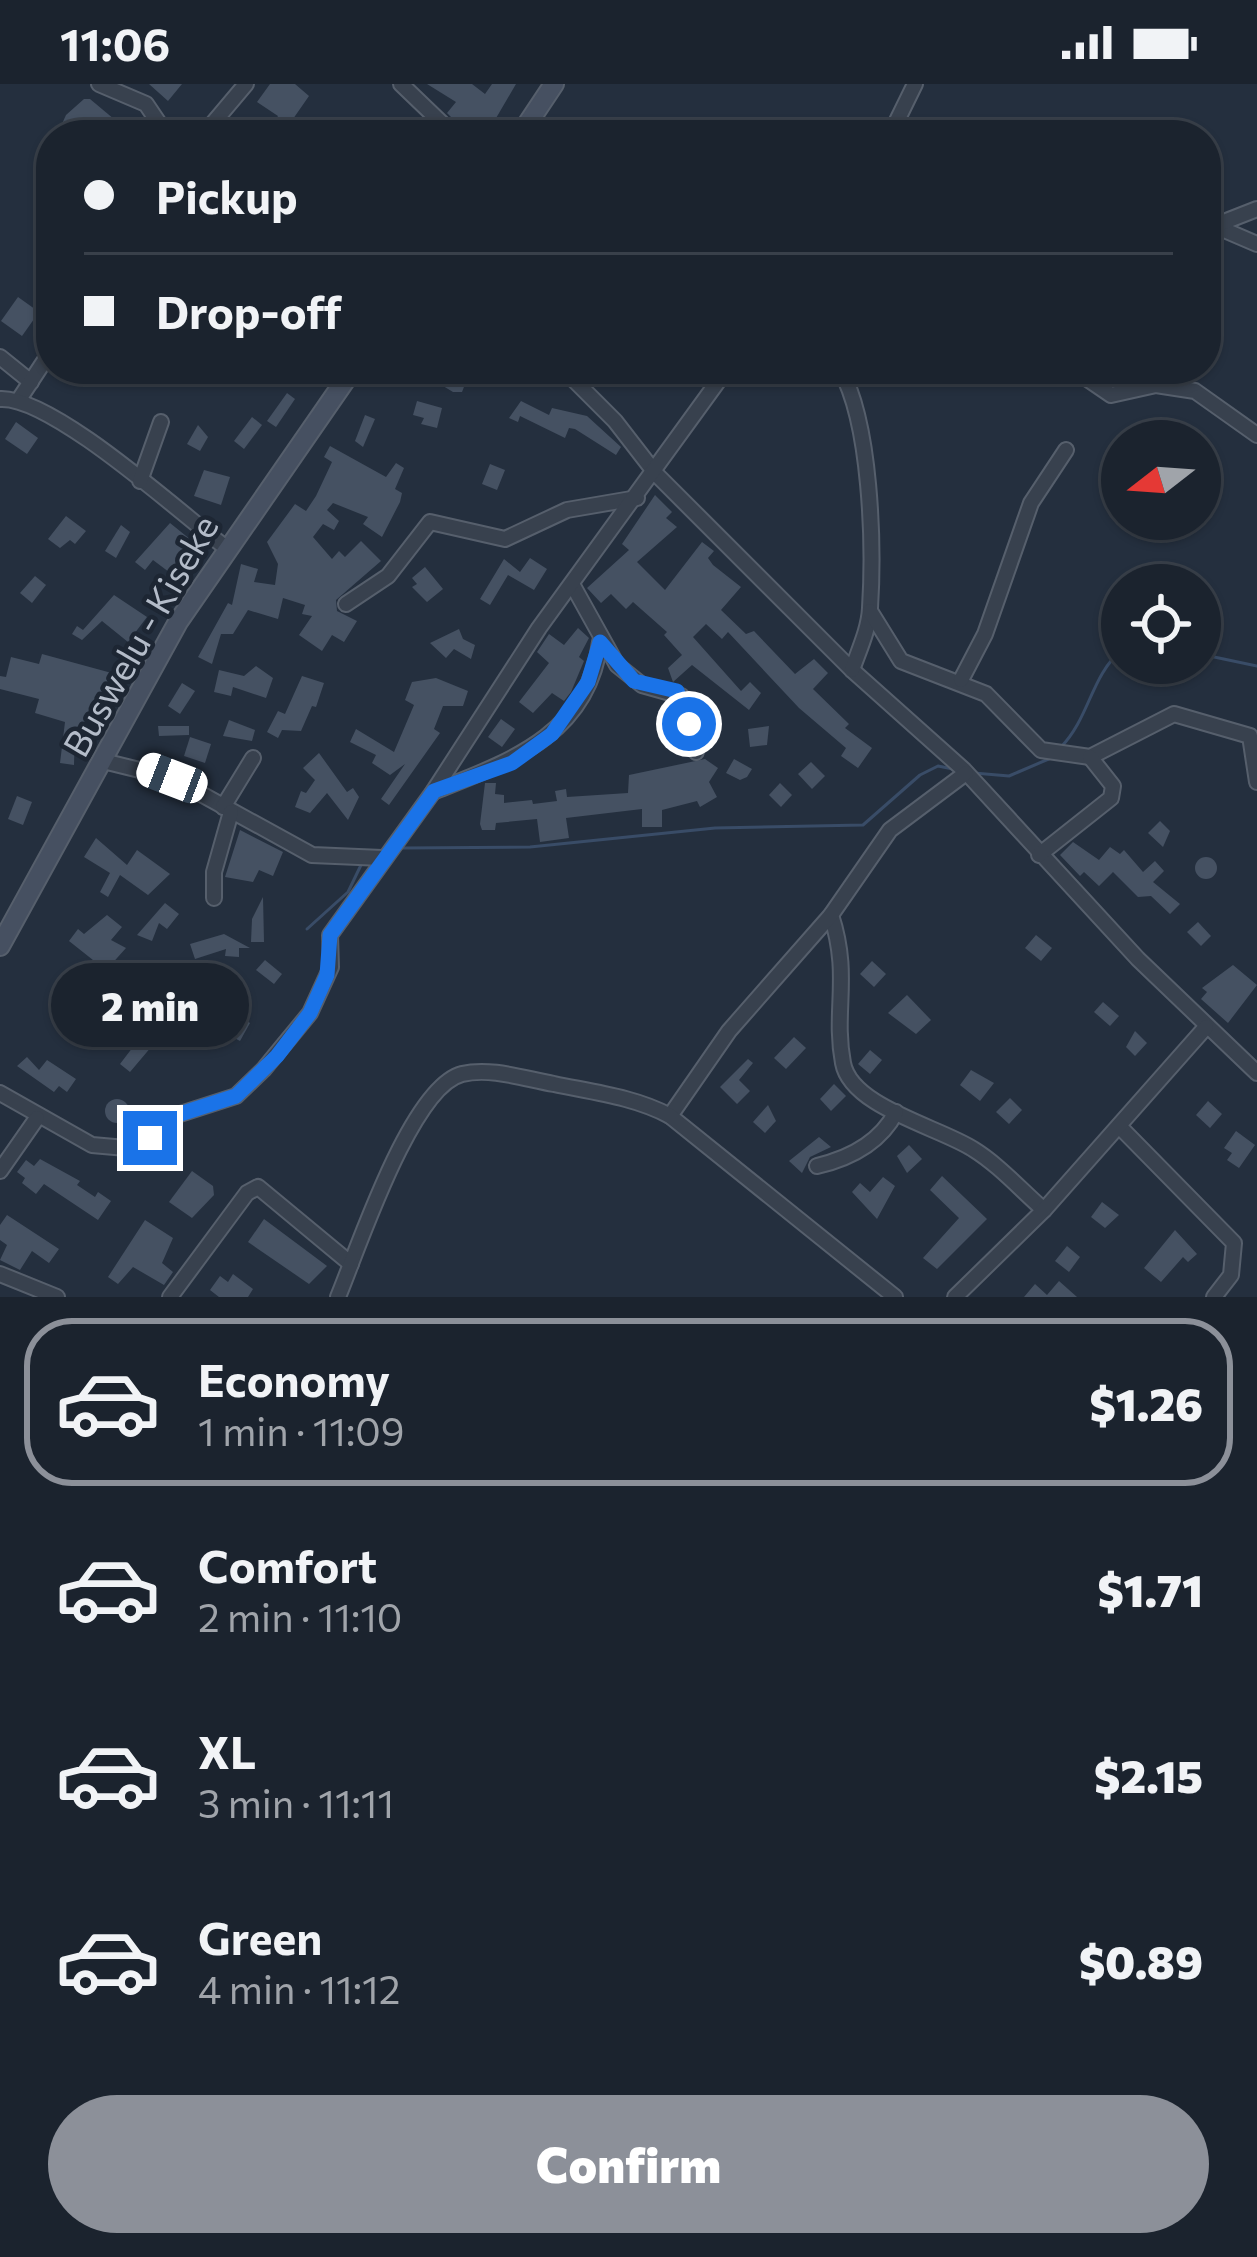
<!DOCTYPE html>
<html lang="en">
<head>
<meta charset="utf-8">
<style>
	body { margin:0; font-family:Commissioner,sans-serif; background:#282f3a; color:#f1f3f6; height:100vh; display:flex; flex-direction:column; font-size:45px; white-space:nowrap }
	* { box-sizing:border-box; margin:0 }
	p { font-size:39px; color:#a0a4aa }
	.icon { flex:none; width:66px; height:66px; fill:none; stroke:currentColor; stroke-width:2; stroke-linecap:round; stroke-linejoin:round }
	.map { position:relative; height:1213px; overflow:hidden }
	.sheet { display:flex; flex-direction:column; background:#1b232e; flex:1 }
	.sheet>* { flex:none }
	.hud { position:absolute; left:36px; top:36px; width:1185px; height:264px; border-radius:48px; box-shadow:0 3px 9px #0004,0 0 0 3px #39404a; display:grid; align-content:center; height:264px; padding:0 48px; background:#1b232e }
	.needle { width:78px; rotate:253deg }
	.tools { position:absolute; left:1101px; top:336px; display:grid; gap:24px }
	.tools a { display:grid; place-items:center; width:120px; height:120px; border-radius:50%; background:#1b232e; box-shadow:0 3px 9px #0004,0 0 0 3px #39404a; font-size:60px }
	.end { position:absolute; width:54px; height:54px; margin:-27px; border:15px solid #1a73e8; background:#fff; box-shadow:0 0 0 6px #fff }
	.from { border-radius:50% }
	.bubble { position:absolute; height:84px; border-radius:42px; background:#1b232e; box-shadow:0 3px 9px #0004,0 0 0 3px #39404a; font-size:39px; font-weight:800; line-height:84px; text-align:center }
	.car { position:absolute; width:36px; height:72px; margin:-36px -18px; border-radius:15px; box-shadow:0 0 9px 3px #0007; background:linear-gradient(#fff 24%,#345 0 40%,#fff 0 76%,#345 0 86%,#fff 0) }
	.hud b { display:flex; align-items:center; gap:42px; height:114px; font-size:45px }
	.hud b+b { border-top:3px solid #39404a }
	.hud i { width:30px; height:30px; background:#f1f3f6 }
	ul { padding:21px 0 0; list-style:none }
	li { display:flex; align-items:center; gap:36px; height:168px; margin:0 24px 18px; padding:0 24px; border:6px solid transparent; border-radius:48px }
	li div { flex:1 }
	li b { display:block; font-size:45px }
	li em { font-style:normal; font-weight:800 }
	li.current { border-color:#8c9099 }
	li>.icon { width:108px; height:108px; stroke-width:1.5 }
	.button { display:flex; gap:24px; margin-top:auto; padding:24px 48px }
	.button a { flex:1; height:138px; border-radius:72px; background:#8c9099; color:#fff; font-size:48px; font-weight:800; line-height:138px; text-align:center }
	.status { display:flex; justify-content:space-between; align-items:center; height:84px; padding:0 60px; background:#1b232e; direction:ltr }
	.status svg { height:33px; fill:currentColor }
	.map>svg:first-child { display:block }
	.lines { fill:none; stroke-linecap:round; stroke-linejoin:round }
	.stream { stroke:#394c67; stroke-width:3 }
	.building { fill:#455162 }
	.street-casing { stroke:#565f6c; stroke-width:18 }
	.secondary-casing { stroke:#565f6c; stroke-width:22 }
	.street { stroke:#38414e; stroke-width:14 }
	.secondary { stroke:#465061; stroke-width:18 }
	.route { stroke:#1a73e8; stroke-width:15 }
	.labels { text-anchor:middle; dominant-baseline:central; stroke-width:9; stroke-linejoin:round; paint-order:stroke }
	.street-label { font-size:36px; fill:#b4bcc9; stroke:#1d2633 }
</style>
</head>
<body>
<div class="status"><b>11:06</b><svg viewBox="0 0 49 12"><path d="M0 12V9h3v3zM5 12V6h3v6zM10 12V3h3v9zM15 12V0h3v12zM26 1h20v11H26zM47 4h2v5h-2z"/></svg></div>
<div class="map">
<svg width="1257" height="1213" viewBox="0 0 1257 1213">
	<rect width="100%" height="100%" fill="#242f3e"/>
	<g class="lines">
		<!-- stream -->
		<g class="stream">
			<polyline points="1200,570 1257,582"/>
			<path d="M1061,663C1090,633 1091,591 1122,566"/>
			<polyline points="974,689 1009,692 1051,674"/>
			<polyline points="403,764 530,763 715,744 863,741 920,691 938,682 953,685"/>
			<polyline points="307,845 348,808 362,779"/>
		</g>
	</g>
	<!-- building -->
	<g class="building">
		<polygon points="149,0 182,0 168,17"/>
		<polygon points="270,0 295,0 309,12 286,45 294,51 267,51 278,32 257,18"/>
		<polygon points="427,0 472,0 485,10 492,0 516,0 492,41 484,35 477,44 470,39 464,46 447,29 456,18"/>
		<polygon points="84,15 90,15 133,51 57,51 66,31"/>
		<polygon points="18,213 39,228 22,252 1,237"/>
		<polygon points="415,285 471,285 462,308 453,308"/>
		<polygon points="287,309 295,315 276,343 267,337"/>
		<polygon points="417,317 442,324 437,344 421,340 424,334 413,331"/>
		<polygon points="521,317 549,331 552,324 587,332 621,363 616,371 575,345 569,344 565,354 520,332 518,338 509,334"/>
		<polygon points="365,331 375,335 363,363 355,357"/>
		<polygon points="252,333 262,341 244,365 234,357"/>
		<polygon points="16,338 38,354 27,370 5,355"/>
		<polygon points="198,341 208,353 200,367 187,360"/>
		<polygon points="330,362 386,393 396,379 404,384 395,405 402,409 400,418 382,453 363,440 368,433 333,419 327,426 339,437 334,446 323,440 313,453 332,475 339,467 345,473 361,457 381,477 336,516 337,527 357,537 344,558 332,551 322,567 299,551 312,532 302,530 305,521 283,514 278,535 248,526 233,550 221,550 212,580 198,573 228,519 232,521 241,480 258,485 254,498 275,501 278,480 267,458 295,420 306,427 316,412 332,378 324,373"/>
		<polygon points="490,380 505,386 497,406 482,400"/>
		<polygon points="204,386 230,393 221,421 194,412"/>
		<polygon points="655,411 672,428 666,434 677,443 637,478 665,506 702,458 714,467 708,474 713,481 741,503 721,526 746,550 754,547 795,590 814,575 828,589 813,605 849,640 845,644 872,664 858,684 841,672 846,664 799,624 728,548 722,555 706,540 693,553 741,607 750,598 761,609 749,626 692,581 673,598 668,584 682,571 664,551 667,548 633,518 626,525 611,510 601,519 587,504 629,466 622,460"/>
		<polygon points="66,432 86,447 75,460 70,456 60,464 48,455"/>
		<polygon points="170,439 196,460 173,491 153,476 145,486 135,478"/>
		<polygon points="121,441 130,448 116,474 105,467"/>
		<polygon points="530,474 547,485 534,506 508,491 490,521 480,515 504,475 520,488"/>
		<polygon points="425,483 443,505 427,518 412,503 417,500 412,494"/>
		<polygon points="35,492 46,501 32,519 20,509"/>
		<polygon points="114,511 147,533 128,558 102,537 82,556 72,550 77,542 83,546"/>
		<polygon points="578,544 589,554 579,573 584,577 571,608 564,617 552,609 533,629 519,618 549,579 537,568 549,550 564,561"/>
		<polygon points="459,545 463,555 475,561 471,575 454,565 446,574 430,559"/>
		<polygon points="42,570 119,591 97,623 90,651 75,647 74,681 60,679 65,638 35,629 39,615 0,605 0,592 6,593 11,573 39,580"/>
		<polygon points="256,582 273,594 266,614 233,603 231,612 214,608 219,586 244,592"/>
		<polygon points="302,592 324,599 316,623 312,622 301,647 282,646 278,654 267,648 278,627 285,630"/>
		<polygon points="436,594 468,607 463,622 443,622 434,645 440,649 389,721 381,715 405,680 390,691 372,679 376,671 350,658 356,645 394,668 414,621 405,616 412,598"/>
		<polygon points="182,599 195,607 180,630 168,622"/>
		<polygon points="501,635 515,645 502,663 488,653"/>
		<polygon points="229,636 255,646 252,657 223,652"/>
		<polygon points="158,642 189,642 189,651 159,652"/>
		<polygon points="769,642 767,661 750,663 748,645"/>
		<polygon points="190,653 211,660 205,679 184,672"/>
		<polygon points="319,669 347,708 353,704 359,713 348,736 327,709 310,729 295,723 301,707 306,709 315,696 303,684"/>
		<polygon points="705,675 718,684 709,698 717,713 700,723 697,717 662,726 662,743 642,743 642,725 566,734 569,754 540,758 537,735 496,739 495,746 482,746 480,740 485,699 496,699 495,710 504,711 504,719 532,716 533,720 557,717 555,707 566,705 567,713 628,709 629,691"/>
		<polygon points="734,675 752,685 747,693 740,696 726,689"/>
		<polygon points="811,678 825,692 812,705 798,690"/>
		<polygon points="780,699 792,711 781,723 769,711"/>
		<polygon points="17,712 32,718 23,741 8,735"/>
		<polygon points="1160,737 1170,747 1163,763 1148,749"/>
		<polygon points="240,746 283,768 273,792 259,786 253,798 225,793"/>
		<polygon points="96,754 127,781 137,766 170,790 148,811 120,791 108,813 100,808 110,789 84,773"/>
		<polygon points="1073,758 1099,776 1110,763 1120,770 1124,766 1143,788 1155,777 1164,787 1153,798 1180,820 1170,830 1151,812 1138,813 1113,788 1099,802 1084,788 1080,792 1060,771"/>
		<circle cx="1206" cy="784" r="11"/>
		<polygon points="263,813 264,858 251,858 252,835"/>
		<polygon points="165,819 179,830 167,845 159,839 152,857 137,851"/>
		<polygon points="107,831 122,843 111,856 126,864 100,893 92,886 98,880 69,857 78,845 84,850"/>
		<polygon points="1198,838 1211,852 1201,862 1187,848"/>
		<polygon points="224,850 250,864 239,864 239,873 225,872 226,865 195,875 190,860"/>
		<polygon points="1036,851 1052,864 1041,877 1025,864"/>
		<polygon points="265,876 282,890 274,900 256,886"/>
		<polygon points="872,877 886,890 874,903 860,890"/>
		<polygon points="125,880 148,885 145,900 122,895"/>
		<polygon points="1233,881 1257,901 1228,939 1201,915 1207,908 1202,904"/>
		<polygon points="907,911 931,936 916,950 888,929"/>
		<polygon points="1103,918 1119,932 1110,942 1094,928"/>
		<polygon points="175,925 195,942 200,936 209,943 215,953 205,964 184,947 179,954 163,941"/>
		<polygon points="96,930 114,938 108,951 90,942"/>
		<polygon points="238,931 250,939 240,957 227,950"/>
		<polygon points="150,939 163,949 130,988 120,980 136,959 122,951 128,941 141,949"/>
		<polygon points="1135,947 1147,959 1135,972 1126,963"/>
		<polygon points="794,953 806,964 786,985 774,974"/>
		<polygon points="870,966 882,976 870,990 858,980"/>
		<polygon points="27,973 39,986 47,976 76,995 67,1008 59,1002 54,1008 17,982"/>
		<polygon points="748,975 753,979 739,996 750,1007 737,1020 720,1003"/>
		<polygon points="971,986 994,999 980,1017 960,1001"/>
		<polygon points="834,1000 846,1012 831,1027 820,1015"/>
		<polygon points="1010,1014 1022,1026 1009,1040 996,1028"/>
		<circle cx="117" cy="1027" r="12"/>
		<polygon points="1208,1017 1222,1030 1210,1044 1196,1031"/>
		<polygon points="768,1021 776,1037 765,1049 753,1038"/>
		<polygon points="1236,1047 1255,1061 1239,1084 1227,1076 1232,1069 1224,1064"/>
		<polygon points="819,1053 831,1063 810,1073 802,1089 789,1077"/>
		<polygon points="909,1061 922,1075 907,1089 897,1072"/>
		<polygon points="40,1075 80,1097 77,1101 95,1113 98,1108 111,1117 98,1136 44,1100 36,1110 22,1099 25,1094 17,1088 26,1076 34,1082"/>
		<polygon points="192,1087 213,1102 214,1111 192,1134 169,1118"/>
		<polygon points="942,1092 987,1135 937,1185 923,1174 959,1134 930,1106"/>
		<polygon points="883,1093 895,1102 877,1135 852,1108 860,1099 870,1108"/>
		<polygon points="1102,1118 1119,1131 1105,1144 1091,1133"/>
		<polygon points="7,1131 59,1165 49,1179 32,1167 20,1186 0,1176 7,1161 0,1156 0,1141"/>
		<polygon points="264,1135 327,1182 309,1200 248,1158"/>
		<polygon points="145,1136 173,1154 162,1179 173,1188 164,1201 133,1183 118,1200 108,1193"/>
		<polygon points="1175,1146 1197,1170 1188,1178 1183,1173 1161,1198 1144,1184"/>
		<polygon points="1067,1162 1080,1173 1069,1188 1055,1177"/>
		<polygon points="233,1190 253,1205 248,1213 219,1213 210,1206 220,1192 228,1198"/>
		<polygon points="1059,1197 1077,1213 1024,1213 1035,1200 1047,1211"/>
	</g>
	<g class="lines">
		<!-- street casing -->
		<g class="street-casing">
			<g id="street">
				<polyline points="99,0 146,20 167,51"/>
				<polyline points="401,0 451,48"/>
				<polyline points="203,51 246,0"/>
				<polyline points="417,51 453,50"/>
				<polyline points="890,51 915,0"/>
				<polyline points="1215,142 1257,160"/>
				<polyline points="1206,145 1257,125"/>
				<polyline points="0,273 31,298"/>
				<polyline points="563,285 615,337 656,390 852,586 964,686 1138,875 1257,989"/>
				<path d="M840,285C871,339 874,461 870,524C869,545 859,566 852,586"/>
				<polyline points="1073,285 1111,311 1156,301 1195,307 1257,351"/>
				<polyline points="20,314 51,267"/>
				<path d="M0,315C52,312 179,428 225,463"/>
				<polyline points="140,397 161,338"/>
				<polyline points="572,500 617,581 642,601 681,612 696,668"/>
				<polyline points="346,520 388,492 430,438 505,455 567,426 637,414"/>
				<polyline points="870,527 901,577 986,610 1041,666 1090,673 1174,630 1250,652 1257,698"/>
				<polyline points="961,596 985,550 1031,419 1066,366"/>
				<polyline points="103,677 172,694 312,771 382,774"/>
				<path d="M433,708C508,678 588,652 600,558"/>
				<polyline points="223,723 253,674"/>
				<polyline points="1039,771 1111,714 1113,702 1090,673"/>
				<polyline points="214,814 214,788 231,728"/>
				<path d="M831,831C851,892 833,926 843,979C851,1023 939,1043 973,1065C999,1081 1021,1106 1044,1126"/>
				<polyline points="0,1009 92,1061 126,1064 150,1054 177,1031 236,1012 264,985 310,929 331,883 330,851 433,708 539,544 727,285"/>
				<polyline points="670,1032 729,947 831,831 890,746 966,689"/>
				<polyline points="1119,1042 1234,1159 1231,1191 1214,1213"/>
				<path d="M817,1082C851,1074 880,1059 896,1028"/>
				<polyline points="0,1087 37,1034"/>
				<polyline points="0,1190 57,1213"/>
				<polyline points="170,1213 247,1109 258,1103 351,1180"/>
				<path d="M338,1213C358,1165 411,1003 462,990C491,983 525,995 554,1000C592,1008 635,1013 670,1032L895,1213"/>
				<polyline points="955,1213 1044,1126 1206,943"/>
			</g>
		</g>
		<!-- secondary casing -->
		<g class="secondary-casing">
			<g id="secondary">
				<polyline points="520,51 554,0"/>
				<polyline points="0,862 178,538 353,285"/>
			</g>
		</g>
		<!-- street -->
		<use href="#street" class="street"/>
		<!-- secondary -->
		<use href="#secondary" class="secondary"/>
	</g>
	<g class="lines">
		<!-- route -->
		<polyline class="route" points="150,1054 177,1031 236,1012 277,972 310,929 327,891 330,851 434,707 512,679 552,650 588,598 600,558 634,597 677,607 689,640"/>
	</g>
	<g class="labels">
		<!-- street labels -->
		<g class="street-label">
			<text transform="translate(139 551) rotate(-60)">Buswelu - Kiseke</text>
		</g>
	</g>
</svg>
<div class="tools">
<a><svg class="needle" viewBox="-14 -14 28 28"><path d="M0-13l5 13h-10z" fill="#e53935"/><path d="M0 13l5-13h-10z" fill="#a0a4aa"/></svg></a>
<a><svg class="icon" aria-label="locate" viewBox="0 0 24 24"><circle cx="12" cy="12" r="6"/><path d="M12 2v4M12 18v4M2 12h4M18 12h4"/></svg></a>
</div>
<i class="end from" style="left:689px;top:640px"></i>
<i class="end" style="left:150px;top:1054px"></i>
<div class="bubble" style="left:51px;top:879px;width:198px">2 min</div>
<i class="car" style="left:172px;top:694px;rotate:291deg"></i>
<div class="hud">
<b><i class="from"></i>Pickup</b>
<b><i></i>Drop-off</b>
</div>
</div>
<section class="sheet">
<ul>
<li class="current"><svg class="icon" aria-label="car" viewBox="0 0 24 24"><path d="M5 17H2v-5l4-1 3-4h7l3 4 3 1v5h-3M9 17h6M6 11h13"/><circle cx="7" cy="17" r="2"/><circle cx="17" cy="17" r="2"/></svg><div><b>Economy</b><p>1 min · 11:09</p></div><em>$1.26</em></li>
<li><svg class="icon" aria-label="car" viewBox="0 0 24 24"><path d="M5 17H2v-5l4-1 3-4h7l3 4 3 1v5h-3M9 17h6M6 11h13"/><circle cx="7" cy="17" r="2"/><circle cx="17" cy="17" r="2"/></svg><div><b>Comfort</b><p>2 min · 11:10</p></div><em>$1.71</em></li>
<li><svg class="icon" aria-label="car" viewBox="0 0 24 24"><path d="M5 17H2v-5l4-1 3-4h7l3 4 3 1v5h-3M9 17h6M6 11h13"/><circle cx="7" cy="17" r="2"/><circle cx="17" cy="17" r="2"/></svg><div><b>XL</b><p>3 min · 11:11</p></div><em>$2.15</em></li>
<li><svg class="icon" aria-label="car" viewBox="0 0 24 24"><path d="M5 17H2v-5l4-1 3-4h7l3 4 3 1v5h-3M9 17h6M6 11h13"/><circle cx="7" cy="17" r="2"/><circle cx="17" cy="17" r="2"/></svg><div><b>Green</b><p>4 min · 11:12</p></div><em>$0.89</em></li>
</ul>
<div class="button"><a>Confirm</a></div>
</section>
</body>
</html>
